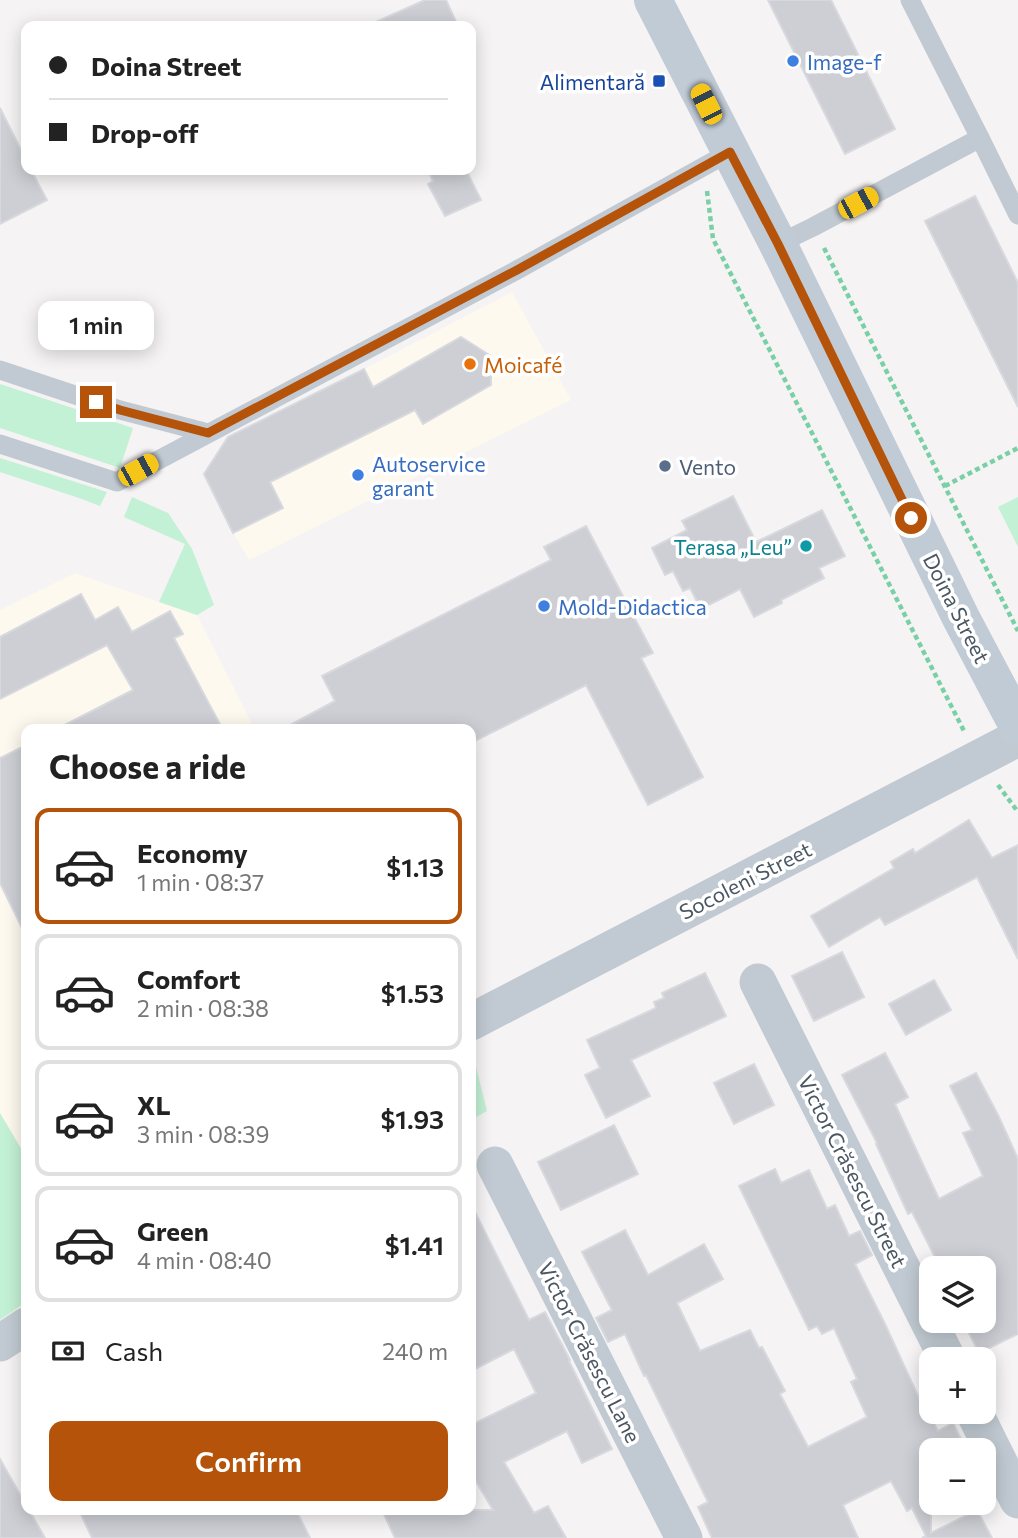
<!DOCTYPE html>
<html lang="en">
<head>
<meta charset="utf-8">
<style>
	body { margin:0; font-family:Commissioner,sans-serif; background:#f6f6f6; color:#222; height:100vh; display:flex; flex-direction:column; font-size:26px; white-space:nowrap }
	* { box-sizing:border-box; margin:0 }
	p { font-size:23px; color:#767676 }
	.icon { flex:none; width:38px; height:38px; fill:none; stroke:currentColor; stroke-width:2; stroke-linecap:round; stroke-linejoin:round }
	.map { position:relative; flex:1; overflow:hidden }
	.details { position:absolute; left:21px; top:724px; width:455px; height:791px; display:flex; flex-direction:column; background:#fff; border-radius:14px; box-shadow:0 4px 18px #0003 }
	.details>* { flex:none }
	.top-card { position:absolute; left:21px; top:21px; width:455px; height:154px; border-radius:14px; box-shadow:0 4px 18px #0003; display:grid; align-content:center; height:154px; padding:0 28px; background:#fff }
	.buttons { position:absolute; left:919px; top:1256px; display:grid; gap:14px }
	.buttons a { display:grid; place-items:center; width:77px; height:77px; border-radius:14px; background:#fff; box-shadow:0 4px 18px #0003; font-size:35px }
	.end { position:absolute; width:32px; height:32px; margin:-16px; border:9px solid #b45309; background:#fff; box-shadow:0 0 0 4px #fff }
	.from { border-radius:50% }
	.bubble { position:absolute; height:49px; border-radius:14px; background:#fff; box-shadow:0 4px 18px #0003; font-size:23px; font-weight:600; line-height:49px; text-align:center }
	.car { position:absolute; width:21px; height:42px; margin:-21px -10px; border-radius:9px; box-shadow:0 0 5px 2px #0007; background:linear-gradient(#f5c518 24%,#345 0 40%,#f5c518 0 76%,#345 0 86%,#f5c518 0) }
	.top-card b { display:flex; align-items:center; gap:24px; height:66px; font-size:26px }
	.top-card b+b { border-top:2px solid #e0e0e0 }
	.top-card i { width:18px; height:18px; background:#222 }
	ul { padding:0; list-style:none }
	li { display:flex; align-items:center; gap:21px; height:116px; margin:0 14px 10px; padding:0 14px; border:4px solid #e0e0e0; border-radius:14px }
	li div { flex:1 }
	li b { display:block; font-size:26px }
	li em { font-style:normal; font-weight:600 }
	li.current { border-color:#b45309 }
	li>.icon { width:63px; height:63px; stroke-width:1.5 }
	h2 { padding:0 28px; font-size:32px; line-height:84px }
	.pay { display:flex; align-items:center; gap:18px; height:77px; padding:0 28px; font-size:26px }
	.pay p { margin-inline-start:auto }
	.action { display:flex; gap:14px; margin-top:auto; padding:14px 28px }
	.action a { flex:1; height:80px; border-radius:14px; background:#b45309; color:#fff; font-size:28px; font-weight:600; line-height:80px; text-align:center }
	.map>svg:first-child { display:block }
	.commercial { fill:#fdf9ef }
	.green { fill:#c3f1d5 }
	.building { fill:#cdcfd5; stroke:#d7d9de; stroke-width:2 }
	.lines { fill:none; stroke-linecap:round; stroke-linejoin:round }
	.path { stroke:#7ad0a6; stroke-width:4.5; stroke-dasharray:5 3.5; stroke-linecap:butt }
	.service { stroke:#c1cad2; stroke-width:19 }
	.minor { stroke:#c1cad2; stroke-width:37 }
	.secondary { stroke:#c1cbd6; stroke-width:38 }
	.route { stroke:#b45309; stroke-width:9 }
	.shop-dot { fill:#3f7fe0; stroke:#fff; stroke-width:2.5 }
	.transit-dot { fill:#1a4fb4; stroke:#fff; stroke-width:2.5 }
	.food-dot { fill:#e8710a; stroke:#fff; stroke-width:2.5 }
	.service-dot { fill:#5c6f8a; stroke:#fff; stroke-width:2.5 }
	.culture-dot { fill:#0f9aa8; stroke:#fff; stroke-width:2.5 }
	.labels { text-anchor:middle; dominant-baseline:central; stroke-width:7; stroke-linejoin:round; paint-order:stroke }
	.shop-label { font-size:21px; fill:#366cbe; stroke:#fff; text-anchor:start }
	.transit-label { font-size:21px; fill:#164399; stroke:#fff; text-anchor:end }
	.food-label { font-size:21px; fill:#c56008; stroke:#fff; text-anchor:start }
	.service-label { font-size:21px; fill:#4e5e75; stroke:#fff; text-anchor:start }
	.culture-label { font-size:21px; fill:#0d838f; stroke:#fff; text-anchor:end }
	.street-label { font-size:21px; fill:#4a5661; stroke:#fff }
</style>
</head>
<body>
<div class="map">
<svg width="1018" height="1538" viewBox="0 0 1018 1538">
	<rect width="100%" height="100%" fill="#f5f3f3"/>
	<!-- commercial -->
	<g class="commercial">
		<polygon points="512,292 571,400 249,560 233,533 204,474 229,436 364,369"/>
		<polygon points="75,573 197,615 255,730 26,730 26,1157 0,1113 0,610"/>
	</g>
	<!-- green -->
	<g class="green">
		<polygon points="0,384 133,428 120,468 0,428"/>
		<polygon points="0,458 107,492 100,506 82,499 0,472"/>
		<polygon points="132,497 168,513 192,549 214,605 197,615 159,602 185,544 124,517"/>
		<polygon points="1018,497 1018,547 998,507"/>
		<polygon points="474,1059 487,1111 471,1120 471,1061"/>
		<polygon points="0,1113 26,1157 26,1302 0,1320"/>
	</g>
	<!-- building -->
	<g class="building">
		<polygon points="425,0 446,0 458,26 367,26"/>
		<polygon points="768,0 831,0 895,129 845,154"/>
		<polygon points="0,108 26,160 26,170 31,170 47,200 0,224"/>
		<polygon points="428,170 466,170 481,200 445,216 428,184 433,181"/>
		<polygon points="975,196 1018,283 1018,407 925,221"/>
		<polygon points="461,337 491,356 491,385 423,424 415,410 270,482 283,508 233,533 204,474 228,437 364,369 373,387"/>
		<polygon points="733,496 756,542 822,510 845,556 819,568 824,578 781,600 782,603 754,617 740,589 701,609 690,588 683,591 673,571 665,575 652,548 687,530 682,521"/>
		<polygon points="586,526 653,653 641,658 703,777 648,805 586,685 471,743 471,730 281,730 335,701 322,676 551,560 544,547"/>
		<polygon points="81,594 95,620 118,607 132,632 170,611 183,634 174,638 223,730 55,730 133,690 107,645 0,699 0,637"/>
		<polygon points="26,745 26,936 0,883 0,758"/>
		<polygon points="969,820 992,858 1018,845 1018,959 977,877 885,925 880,917 829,947 811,916 894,868 891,862 913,849 915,853"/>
		<polygon points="842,952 864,997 814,1021 792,976"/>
		<polygon points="705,973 726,1016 631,1060 650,1096 606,1118 585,1075 600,1068 587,1040 656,1008 654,1002 664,998 662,993"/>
		<polygon points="934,980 951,1010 906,1035 889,1004"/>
		<polygon points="885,1053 908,1097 895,1104 939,1199 983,1176 963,1133 972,1130 950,1086 976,1073 999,1117 1018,1159 1018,1334 979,1353 963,1321 984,1321 984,1269 941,1269 912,1212 908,1214 876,1144 877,1143 842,1075"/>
		<polygon points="754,1064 774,1105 734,1124 714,1083"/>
		<polygon points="614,1125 638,1174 561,1210 538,1162"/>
		<polygon points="775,1169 781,1183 809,1170 827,1209 835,1205 849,1236 860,1231 872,1255 855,1264 885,1324 924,1409 926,1408 938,1431 953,1423 967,1451 931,1451 931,1533 977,1510 992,1538 922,1538 926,1536 912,1508 907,1511 891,1481 843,1505 858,1538 712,1538 698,1507 708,1502 646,1375 644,1376 625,1334 608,1342 596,1318 612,1310 582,1252 625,1230 648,1275 704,1244 723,1279 677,1303 700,1351 750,1330 759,1348 762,1347 785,1391 780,1394 808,1447 867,1417 851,1382 857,1379 834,1328 822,1334 817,1326 809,1330 739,1186"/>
		<polygon points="471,1204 529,1320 545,1312 570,1360 569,1361 612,1449 582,1463 567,1431 504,1462 534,1513 548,1506 566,1538 395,1538 382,1510 493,1510 471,1473 471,1425 536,1393 514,1349 471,1371"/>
		<polygon points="0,1459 26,1505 26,1510 29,1510 45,1538 0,1538"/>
		<polygon points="79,1510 296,1510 310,1538 92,1538"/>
	</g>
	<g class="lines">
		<!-- path -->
		<g class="path">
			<polyline points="707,191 713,239 964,731"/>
			<polyline points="824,248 1018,631"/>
			<polyline points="945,486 1018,448"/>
			<polyline points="998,785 1018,812"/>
		</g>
		<!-- service -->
		<g class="service">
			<polyline points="910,0 980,138"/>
			<polyline points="778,244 813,227 980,138 1018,215"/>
			<polyline points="0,370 120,410 208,433"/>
			<polyline points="0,444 117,482 517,270 730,152"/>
		</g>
		<!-- minor -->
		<g class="minor">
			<polyline points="758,982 948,1360"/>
			<polyline points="471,1022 1018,738"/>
			<polyline points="495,1165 684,1538"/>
			<polyline points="0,1343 26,1326"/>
			<polyline points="974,1412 1018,1500"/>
		</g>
		<!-- secondary -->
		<polyline class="secondary" points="653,0 778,244 961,618 1018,726"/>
	</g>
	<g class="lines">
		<!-- route -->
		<polyline class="route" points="96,402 120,410 208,433 517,270 730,152 778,244 911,518"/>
	</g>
	<!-- markers -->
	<g class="shop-dot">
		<circle cx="793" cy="61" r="7"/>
		<circle cx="358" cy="475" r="7"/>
		<circle cx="544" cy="606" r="7"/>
	</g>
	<rect class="transit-dot" x="652" y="74" width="14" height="14" rx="3.5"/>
	<circle class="food-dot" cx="470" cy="364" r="7"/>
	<circle class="service-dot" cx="665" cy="466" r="7"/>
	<circle class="culture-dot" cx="806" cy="546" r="7"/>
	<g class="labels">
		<!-- shop labels -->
		<g class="shop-label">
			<text x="807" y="61">Image-f</text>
			<text x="372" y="463">Autoservice<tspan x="372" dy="24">garant</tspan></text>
			<text x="558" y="606">Mold-Didactica</text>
		</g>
		<!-- transit labels -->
		<g class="transit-label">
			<text x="645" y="81">Alimentară</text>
		</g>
		<!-- food labels -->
		<g class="food-label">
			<text x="484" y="364">Moicafé</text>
		</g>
		<!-- service labels -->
		<g class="service-label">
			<text x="679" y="466">Vento</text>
		</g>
		<!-- culture labels -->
		<g class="culture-label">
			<text x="792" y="546">Terasa „Leu”</text>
		</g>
		<!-- street labels -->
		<g class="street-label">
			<text transform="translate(957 608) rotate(63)">Doina Street</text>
			<text transform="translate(745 880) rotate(-27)">Socoleni Street</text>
			<text transform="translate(853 1171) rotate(63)">Victor Crăsescu Street</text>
			<text transform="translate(590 1352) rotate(63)">Victor Crăsescu Lane</text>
		</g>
	</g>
</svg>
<div class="buttons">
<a><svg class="icon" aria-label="layers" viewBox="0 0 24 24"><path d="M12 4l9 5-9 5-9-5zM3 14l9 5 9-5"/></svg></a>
<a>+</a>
<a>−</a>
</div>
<i class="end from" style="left:911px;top:518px"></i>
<i class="end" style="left:96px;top:402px"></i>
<div class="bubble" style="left:38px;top:301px;width:116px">1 min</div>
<i class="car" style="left:706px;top:104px;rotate:333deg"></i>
<i class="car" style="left:858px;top:203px;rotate:62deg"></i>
<i class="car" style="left:138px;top:470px;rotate:61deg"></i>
<div class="top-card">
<b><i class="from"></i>Doina Street</b>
<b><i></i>Drop-off</b>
</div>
<section class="details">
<h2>Choose a ride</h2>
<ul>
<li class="current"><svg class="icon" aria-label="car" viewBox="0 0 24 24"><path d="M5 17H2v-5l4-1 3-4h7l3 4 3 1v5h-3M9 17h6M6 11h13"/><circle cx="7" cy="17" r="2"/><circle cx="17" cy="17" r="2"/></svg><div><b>Economy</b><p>1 min · 08:37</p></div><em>$1.13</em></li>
<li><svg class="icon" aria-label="car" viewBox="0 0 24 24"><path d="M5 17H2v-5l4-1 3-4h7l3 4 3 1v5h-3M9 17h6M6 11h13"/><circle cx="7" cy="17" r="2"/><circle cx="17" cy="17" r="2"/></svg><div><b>Comfort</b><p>2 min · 08:38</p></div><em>$1.53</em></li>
<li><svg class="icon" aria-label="car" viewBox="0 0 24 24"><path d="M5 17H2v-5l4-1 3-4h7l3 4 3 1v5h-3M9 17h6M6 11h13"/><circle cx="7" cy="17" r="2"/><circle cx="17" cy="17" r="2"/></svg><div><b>XL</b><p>3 min · 08:39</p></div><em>$1.93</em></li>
<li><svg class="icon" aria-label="car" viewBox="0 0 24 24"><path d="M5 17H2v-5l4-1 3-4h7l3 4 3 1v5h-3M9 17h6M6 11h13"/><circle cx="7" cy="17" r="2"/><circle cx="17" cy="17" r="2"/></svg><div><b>Green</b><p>4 min · 08:40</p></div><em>$1.41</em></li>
</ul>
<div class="pay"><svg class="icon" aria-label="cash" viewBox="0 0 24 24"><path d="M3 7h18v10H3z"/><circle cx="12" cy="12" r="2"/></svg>Cash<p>240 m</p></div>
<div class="action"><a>Confirm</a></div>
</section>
</div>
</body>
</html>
